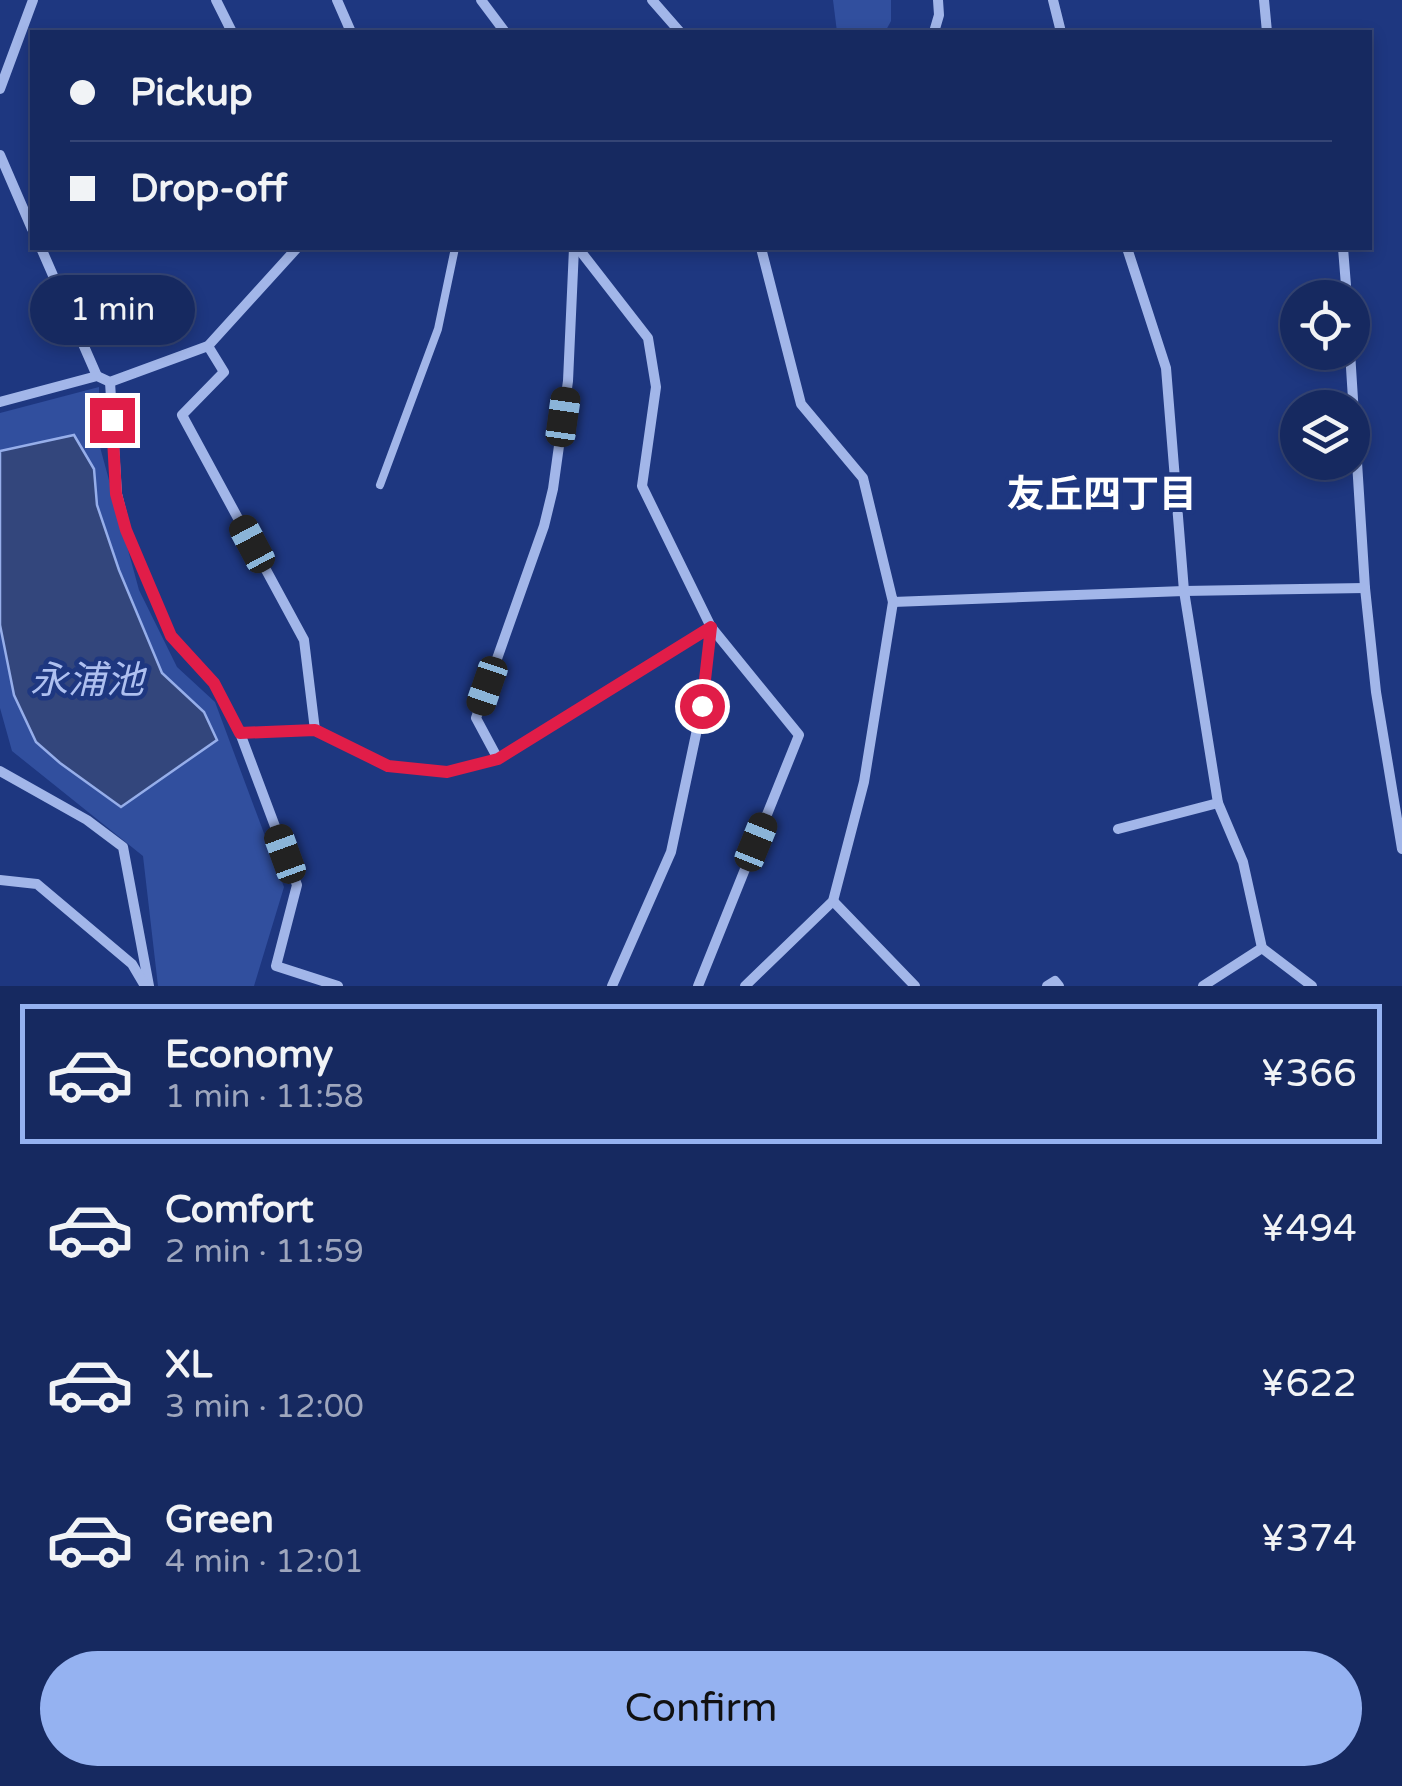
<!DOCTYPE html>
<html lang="en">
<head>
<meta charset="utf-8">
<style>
	body { margin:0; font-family:"Varela Round","Noto Sans JP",sans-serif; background:#1f3166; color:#f1f3f6; height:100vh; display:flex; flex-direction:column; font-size:38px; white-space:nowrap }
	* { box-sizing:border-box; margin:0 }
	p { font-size:32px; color:#9ea6bd }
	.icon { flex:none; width:55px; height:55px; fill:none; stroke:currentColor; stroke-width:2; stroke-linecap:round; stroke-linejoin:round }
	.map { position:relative; height:986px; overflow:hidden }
	.drawer { display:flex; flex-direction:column; background:#162960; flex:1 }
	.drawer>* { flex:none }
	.banner { position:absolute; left:30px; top:30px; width:1342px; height:220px; border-radius:0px; box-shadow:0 5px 15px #0003,0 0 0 2px #354575; display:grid; align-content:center; height:220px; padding:0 40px; background:#162960 }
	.fabs { position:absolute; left:1280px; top:280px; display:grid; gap:20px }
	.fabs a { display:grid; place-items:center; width:90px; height:90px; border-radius:50%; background:#162960; box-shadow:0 5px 15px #0003,0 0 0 2px #354575; font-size:50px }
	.end { position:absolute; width:45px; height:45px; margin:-22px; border:12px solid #e11d48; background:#fff; box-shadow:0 0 0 5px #fff }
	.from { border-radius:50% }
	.bubble { position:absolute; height:70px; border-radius:35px; background:#162960; box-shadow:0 5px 15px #0003,0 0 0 2px #354575; font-size:32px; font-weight:600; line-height:70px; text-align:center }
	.car { position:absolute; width:30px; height:60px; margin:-30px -15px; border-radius:12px; box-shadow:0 0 8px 2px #0007; background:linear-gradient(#222 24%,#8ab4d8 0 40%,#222 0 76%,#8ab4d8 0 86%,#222 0) }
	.banner b { display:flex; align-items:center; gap:35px; height:95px; font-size:38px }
	.banner b+b { border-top:2px solid #354575 }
	.banner i { width:25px; height:25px; background:#f1f3f6 }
	ul { padding:18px 0 0; list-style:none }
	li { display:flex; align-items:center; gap:30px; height:140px; margin:0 20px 15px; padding:0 20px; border:5px solid transparent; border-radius:0px }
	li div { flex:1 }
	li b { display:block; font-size:38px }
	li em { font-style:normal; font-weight:600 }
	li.active { border-color:#95b2f1 }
	li>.icon { width:90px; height:90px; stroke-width:1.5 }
	.button { display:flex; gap:20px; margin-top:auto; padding:20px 40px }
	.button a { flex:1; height:115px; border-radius:60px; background:#95b2f1; color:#111; font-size:40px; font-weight:600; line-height:115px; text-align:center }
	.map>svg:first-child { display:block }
	.green { fill:#314f9e }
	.water { fill:#33467c; stroke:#96aeea; stroke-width:2.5 }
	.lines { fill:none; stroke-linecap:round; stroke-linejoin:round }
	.service { stroke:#a2b6e9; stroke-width:8 }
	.minor { stroke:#a2b6e9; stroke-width:10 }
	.route { stroke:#e11d48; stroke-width:12 }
	.labels { text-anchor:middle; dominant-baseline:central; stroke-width:9; stroke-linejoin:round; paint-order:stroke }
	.neighbourhood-label { font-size:38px; font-weight:bold; fill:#fff; stroke:#1e3780 }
	.water-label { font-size:38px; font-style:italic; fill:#aec0f0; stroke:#1e3780 }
</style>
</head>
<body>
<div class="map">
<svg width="1402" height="986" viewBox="0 0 1402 986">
	<rect width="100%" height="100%" fill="#1e3780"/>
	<!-- green -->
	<g class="green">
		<polygon points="833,0 891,0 891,21 885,32 837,32"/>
		<polygon points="99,387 100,447 139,590 177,667 215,702 284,887 254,986 158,986 143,856 12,751 0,708 0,413"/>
	</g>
	<!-- water -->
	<polygon class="water" points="74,435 94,469 97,505 119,570 162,673 204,712 217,740 121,807 60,763 36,742 14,695 0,625 0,451"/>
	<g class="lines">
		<!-- service -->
		<polyline class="service" points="380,485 438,329 455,248"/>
		<!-- minor -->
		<g class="minor">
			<polyline points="216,0 232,32"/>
			<polyline points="337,0 351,32"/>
			<polyline points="481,0 505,32"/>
			<polyline points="652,0 680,32"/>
			<polyline points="1053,0 1061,32"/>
			<polyline points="1264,0 1267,32"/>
			<polyline points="934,32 939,15 938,0"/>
			<polyline points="0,89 33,0"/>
			<polyline points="0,155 32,229"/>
			<polyline points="41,248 97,376"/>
			<polyline points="578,248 648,338 656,387 642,486 711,627 799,735 698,986"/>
			<polyline points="761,248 801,404 863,478 893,602 1184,591 1365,588"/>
			<polyline points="1343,248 1347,298"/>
			<polyline points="208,346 224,372 182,415 304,640 315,730"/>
			<polyline points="1350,352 1365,588 1376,692 1402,849"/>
			<polyline points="110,382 117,494 126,530 171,636 214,683 240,733 297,885 276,966 338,986"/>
			<polyline points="0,402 97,376 110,382 208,346 297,248"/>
			<polyline points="240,733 315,730 388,766 447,772 498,759 476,718 544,526 553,489 568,381 574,248"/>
			<polyline points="498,759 711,627 702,706 671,852 612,986"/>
			<polyline points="0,771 87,820 123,847 149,986"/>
			<polyline points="1218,803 1243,862 1262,948 1312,986"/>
			<polyline points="1118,829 1218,803 1184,591 1166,368 1127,248"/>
			<polyline points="0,880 37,884 132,964 145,986"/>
			<polyline points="833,901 915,986"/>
			<polyline points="745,986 833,901 864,782 893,602"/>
			<polyline points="1047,986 1055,981 1059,986"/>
			<polyline points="1203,986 1262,948"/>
		</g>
	</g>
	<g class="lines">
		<!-- route -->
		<polyline class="route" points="112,420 116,494 126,530 171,636 214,683 240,733 315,730 388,766 447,772 498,759 711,627 702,706"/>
	</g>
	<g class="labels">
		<!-- neighbourhood labels -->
		<g class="neighbourhood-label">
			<text x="1102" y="495">友丘四丁目</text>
		</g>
		<!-- water labels -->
		<g class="water-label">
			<text x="87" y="681">永浦池</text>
		</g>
	</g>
</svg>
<div class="fabs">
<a><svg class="icon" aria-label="locate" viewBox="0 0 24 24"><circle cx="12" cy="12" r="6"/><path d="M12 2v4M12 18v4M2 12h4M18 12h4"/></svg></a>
<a><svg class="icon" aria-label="layers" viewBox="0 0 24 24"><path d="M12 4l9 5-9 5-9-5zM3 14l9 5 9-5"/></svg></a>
</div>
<i class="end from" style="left:702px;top:706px"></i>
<i class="end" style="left:112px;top:420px"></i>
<div class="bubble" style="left:30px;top:275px;width:165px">1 min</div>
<i class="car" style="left:563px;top:417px;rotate:8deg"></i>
<i class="car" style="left:252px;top:544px;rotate:332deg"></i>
<i class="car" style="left:487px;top:686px;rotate:199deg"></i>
<i class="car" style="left:756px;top:842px;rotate:22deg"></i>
<i class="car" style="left:285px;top:854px;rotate:340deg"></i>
<div class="banner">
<b><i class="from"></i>Pickup</b>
<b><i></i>Drop-off</b>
</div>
</div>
<section class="drawer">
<ul>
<li class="active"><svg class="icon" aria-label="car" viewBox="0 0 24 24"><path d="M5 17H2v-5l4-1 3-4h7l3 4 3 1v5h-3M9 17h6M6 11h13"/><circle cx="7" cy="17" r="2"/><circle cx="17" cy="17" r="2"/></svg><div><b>Economy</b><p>1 min · 11:58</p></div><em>¥366</em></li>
<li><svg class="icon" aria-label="car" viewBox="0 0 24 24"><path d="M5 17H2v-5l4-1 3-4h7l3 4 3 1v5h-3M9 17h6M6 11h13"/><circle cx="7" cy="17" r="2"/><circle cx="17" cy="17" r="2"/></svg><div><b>Comfort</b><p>2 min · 11:59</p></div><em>¥494</em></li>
<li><svg class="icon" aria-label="car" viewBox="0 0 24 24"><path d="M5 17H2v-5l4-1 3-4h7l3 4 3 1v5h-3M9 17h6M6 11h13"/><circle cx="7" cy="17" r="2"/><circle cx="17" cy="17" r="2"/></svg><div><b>XL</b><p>3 min · 12:00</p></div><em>¥622</em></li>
<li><svg class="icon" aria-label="car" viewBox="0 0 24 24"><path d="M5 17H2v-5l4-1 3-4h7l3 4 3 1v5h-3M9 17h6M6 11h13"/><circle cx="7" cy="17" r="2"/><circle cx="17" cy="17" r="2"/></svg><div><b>Green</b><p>4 min · 12:01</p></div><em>¥374</em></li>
</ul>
<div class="button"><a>Confirm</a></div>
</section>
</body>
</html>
